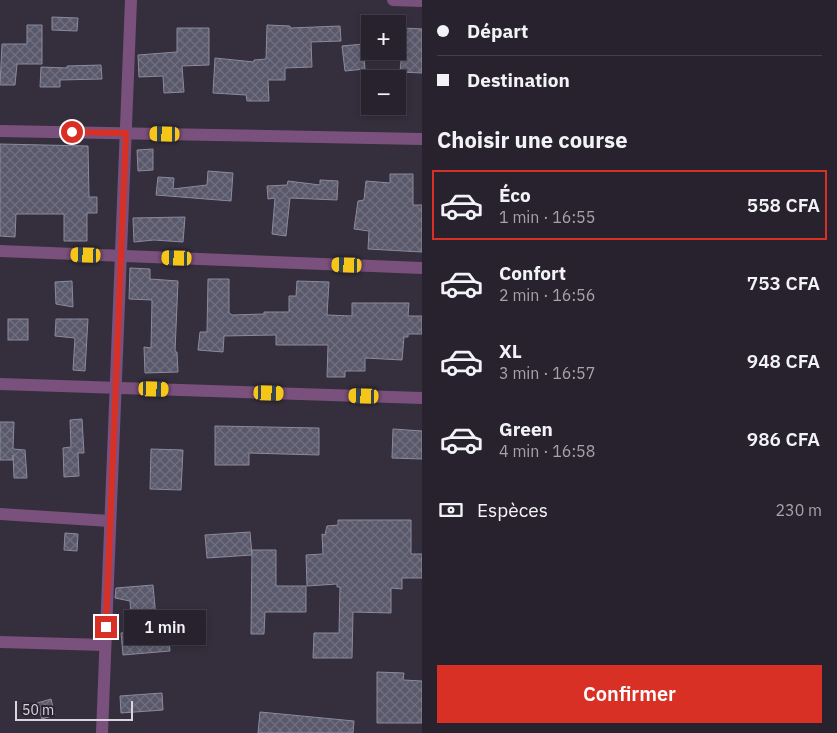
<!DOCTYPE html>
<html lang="fr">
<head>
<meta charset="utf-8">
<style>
	body { margin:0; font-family:"IBM Plex Sans",sans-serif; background:#342f3a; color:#f1f3f6; height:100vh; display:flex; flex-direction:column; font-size:19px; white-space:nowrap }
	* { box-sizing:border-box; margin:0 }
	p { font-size:16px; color:#a5a4aa }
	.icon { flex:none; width:28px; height:28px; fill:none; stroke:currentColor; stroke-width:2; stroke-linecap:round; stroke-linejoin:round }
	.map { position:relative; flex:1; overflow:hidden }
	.panel { display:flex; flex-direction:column; background:#28222e; width:415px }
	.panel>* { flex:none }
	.guide { display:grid; align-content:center; height:110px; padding:0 15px; background:#28222e }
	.tools { position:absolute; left:361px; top:15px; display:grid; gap:10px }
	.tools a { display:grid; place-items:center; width:45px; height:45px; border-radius:0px; background:#28222e; box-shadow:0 2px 8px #0003,0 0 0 1px #443f4a; font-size:25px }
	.scale { position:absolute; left:15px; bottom:12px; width:118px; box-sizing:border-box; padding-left:5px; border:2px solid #d9d5df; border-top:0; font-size:14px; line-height:18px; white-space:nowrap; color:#d9d5df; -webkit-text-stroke:4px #2b2433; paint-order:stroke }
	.end { position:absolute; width:22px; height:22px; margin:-11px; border:6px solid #d93025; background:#fff; box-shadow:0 0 0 2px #fff }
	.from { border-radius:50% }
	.bubble { position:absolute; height:35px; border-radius:0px; background:#28222e; box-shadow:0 2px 8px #0003,0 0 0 1px #443f4a; font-size:16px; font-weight:600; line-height:35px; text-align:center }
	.car { position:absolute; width:15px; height:30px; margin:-15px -8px; border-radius:6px; box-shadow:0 0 4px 1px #0007; background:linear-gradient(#f5c518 24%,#345 0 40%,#f5c518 0 76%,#345 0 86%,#f5c518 0) }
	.guide b { display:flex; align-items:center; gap:18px; height:48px; font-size:19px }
	.guide b+b { border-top:1px solid #443f4a }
	.guide i { width:12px; height:12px; background:#f1f3f6 }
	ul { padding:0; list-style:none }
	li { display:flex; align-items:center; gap:15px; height:70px; margin:0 10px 8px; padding:0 5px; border:2px solid transparent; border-radius:0px }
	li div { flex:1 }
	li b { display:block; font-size:19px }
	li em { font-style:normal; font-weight:600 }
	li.active { border-color:#d93025 }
	li>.icon { width:45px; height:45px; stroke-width:1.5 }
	h2 { padding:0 15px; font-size:22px; line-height:60px }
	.pay { display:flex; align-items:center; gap:12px; height:55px; padding:0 15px; font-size:19px }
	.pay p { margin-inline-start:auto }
	.primary-button { display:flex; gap:10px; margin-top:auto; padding:10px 15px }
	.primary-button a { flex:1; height:58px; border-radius:0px; background:#d93025; color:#fff; font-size:20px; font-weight:600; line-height:58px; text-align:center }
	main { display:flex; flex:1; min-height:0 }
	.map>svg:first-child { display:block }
	.building { fill:url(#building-cross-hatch); stroke:#8b8a9e }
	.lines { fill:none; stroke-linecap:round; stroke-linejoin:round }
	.street { stroke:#7a517c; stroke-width:12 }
	.route { stroke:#d93025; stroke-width:6 }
</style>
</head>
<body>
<main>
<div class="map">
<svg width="422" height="733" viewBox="0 0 422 733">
	<defs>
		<pattern id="building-cross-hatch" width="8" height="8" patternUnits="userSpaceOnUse" patternTransform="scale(1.25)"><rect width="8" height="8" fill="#5a596b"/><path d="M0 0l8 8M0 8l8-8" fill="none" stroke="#717080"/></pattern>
	</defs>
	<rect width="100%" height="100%" fill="#352e3d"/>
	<!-- building -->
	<g class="building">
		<polygon points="52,17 78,18 77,31 52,30"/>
		<polygon points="27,25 42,25 42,64 17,64 15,85 0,85 2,44 27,44"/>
		<polygon points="267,25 290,26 290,28 340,26 341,41 311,42 312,67 285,68 285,80 268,80 269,101 247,101 246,95 213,93 215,58 254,62 254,60 266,59"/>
		<polygon points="177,28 209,28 209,65 182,66 184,92 164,93 163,76 139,77 138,55 177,52"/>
		<polygon points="404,28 422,29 422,73 400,72"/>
		<polygon points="363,44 365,69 345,71 342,46"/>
		<polygon points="101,65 102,79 60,80 60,87 40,87 41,67 67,68 67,66"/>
		<polygon points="0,144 88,146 89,197 97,197 97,213 87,213 87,241 64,241 64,214 16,214 15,237 0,236"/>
		<polygon points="153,149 153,170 138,171 137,150"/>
		<polygon points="208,171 233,173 231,201 156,195 158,177 174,178 173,189 207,185"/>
		<polygon points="390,174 413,174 413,205 422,205 422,252 368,249 369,231 354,229 358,201 364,200 366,181 390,183"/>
		<polygon points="320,180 338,181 337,200 290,198 286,236 272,234 275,198 268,199 267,186 287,185 288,181 320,185"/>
		<polygon points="185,217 183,242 154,240 134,242 133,218"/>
		<polygon points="130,268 150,269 150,279 178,281 175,352 177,352 178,372 145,373 144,347 151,348 152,300 129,299"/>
		<polygon points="208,279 229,279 229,313 232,315 264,314 264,312 289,312 289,296 296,296 297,281 329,282 327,315 352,316 352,303 409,303 408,316 422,316 422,334 408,334 408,337 404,337 402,360 365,358 365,371 345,371 345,377 327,377 328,345 276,345 276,335 224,336 223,352 198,350 200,332 207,332"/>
		<polygon points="72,281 73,307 56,304 55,282"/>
		<rect x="8" y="319" width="20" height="21"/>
		<polygon points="56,319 88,319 85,371 73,370 75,338 55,336"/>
		<polygon points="82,419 84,453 78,453 79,476 64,477 63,448 71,447 70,420"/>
		<polygon points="0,422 14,422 13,449 25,450 27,478 14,478 13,455 13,460 0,460"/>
		<polygon points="215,426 319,428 319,455 249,453 249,465 215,465"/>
		<polygon points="393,429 422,431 422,459 392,458"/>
		<polygon points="151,449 183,450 181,490 150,489"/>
		<polygon points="338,520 411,520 411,554 422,554 422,578 402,578 402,589 391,588 391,613 353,612 352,658 313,658 314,633 339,633 340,587 337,587 337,584 307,586 306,555 323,554 322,534 325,535 327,526 338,525"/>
		<polygon points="250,532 252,555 207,558 205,535"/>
		<polygon points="65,533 78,534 77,551 64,550"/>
		<polygon points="252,550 276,550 276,586 306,586 306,612 265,612 264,634 251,634"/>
		<polygon points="153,585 157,629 168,628 170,651 123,655 121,633 132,632 130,601 115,598 116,588"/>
		<polygon points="377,672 404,673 403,680 422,681 422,723 377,723"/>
		<polygon points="162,693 163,710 121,713 120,696"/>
		<polygon points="51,699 55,715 42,719 37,703"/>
		<polygon points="260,712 354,721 353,733 258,733"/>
	</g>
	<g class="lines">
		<!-- street -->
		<g class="street">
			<polyline points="393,0 422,1"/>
			<polyline points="0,131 422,139"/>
			<polyline points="0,251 422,268"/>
			<polyline points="0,384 422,398"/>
			<polyline points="0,514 110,521"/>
			<polyline points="0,642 105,645"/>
			<polyline points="102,733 131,0"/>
		</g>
	</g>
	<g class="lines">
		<!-- route -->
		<polyline class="route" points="72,132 126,133 106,627"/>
	</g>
</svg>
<div class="tools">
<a>+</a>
<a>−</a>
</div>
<div class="scale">50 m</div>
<i class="end from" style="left:72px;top:132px"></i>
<i class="end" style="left:106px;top:627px"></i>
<div class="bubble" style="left:124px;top:610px;width:82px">1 min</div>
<i class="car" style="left:165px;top:134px;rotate:271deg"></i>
<i class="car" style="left:86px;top:255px;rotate:272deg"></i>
<i class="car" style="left:177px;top:258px;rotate:272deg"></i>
<i class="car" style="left:347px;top:265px;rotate:272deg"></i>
<i class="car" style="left:154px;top:389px;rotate:92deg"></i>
<i class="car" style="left:269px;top:393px;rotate:92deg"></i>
<i class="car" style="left:364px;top:396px;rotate:272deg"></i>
</div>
<section class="panel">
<div class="guide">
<b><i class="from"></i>Départ</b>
<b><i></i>Destination</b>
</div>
<h2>Choisir une course</h2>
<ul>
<li class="active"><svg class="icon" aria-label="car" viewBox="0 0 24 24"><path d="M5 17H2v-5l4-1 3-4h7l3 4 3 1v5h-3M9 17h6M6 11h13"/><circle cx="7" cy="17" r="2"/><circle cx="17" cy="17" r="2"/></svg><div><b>Éco</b><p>1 min · 16:55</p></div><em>558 CFA</em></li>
<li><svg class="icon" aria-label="car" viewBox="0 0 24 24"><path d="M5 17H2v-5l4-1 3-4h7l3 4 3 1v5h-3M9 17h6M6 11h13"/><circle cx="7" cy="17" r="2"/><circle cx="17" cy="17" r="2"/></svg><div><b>Confort</b><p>2 min · 16:56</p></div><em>753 CFA</em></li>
<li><svg class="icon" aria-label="car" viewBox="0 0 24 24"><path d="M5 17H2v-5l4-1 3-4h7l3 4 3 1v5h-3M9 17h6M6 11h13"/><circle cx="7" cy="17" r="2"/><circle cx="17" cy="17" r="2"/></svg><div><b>XL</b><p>3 min · 16:57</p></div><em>948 CFA</em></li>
<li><svg class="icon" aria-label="car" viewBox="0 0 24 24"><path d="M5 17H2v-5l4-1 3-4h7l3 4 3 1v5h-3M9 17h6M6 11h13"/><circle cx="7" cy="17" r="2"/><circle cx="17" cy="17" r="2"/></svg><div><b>Green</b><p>4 min · 16:58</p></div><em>986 CFA</em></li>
</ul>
<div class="pay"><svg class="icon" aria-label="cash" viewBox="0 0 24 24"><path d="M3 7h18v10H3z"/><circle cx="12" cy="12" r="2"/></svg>Espèces<p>230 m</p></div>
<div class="primary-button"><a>Confirmer</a></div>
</section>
</main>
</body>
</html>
